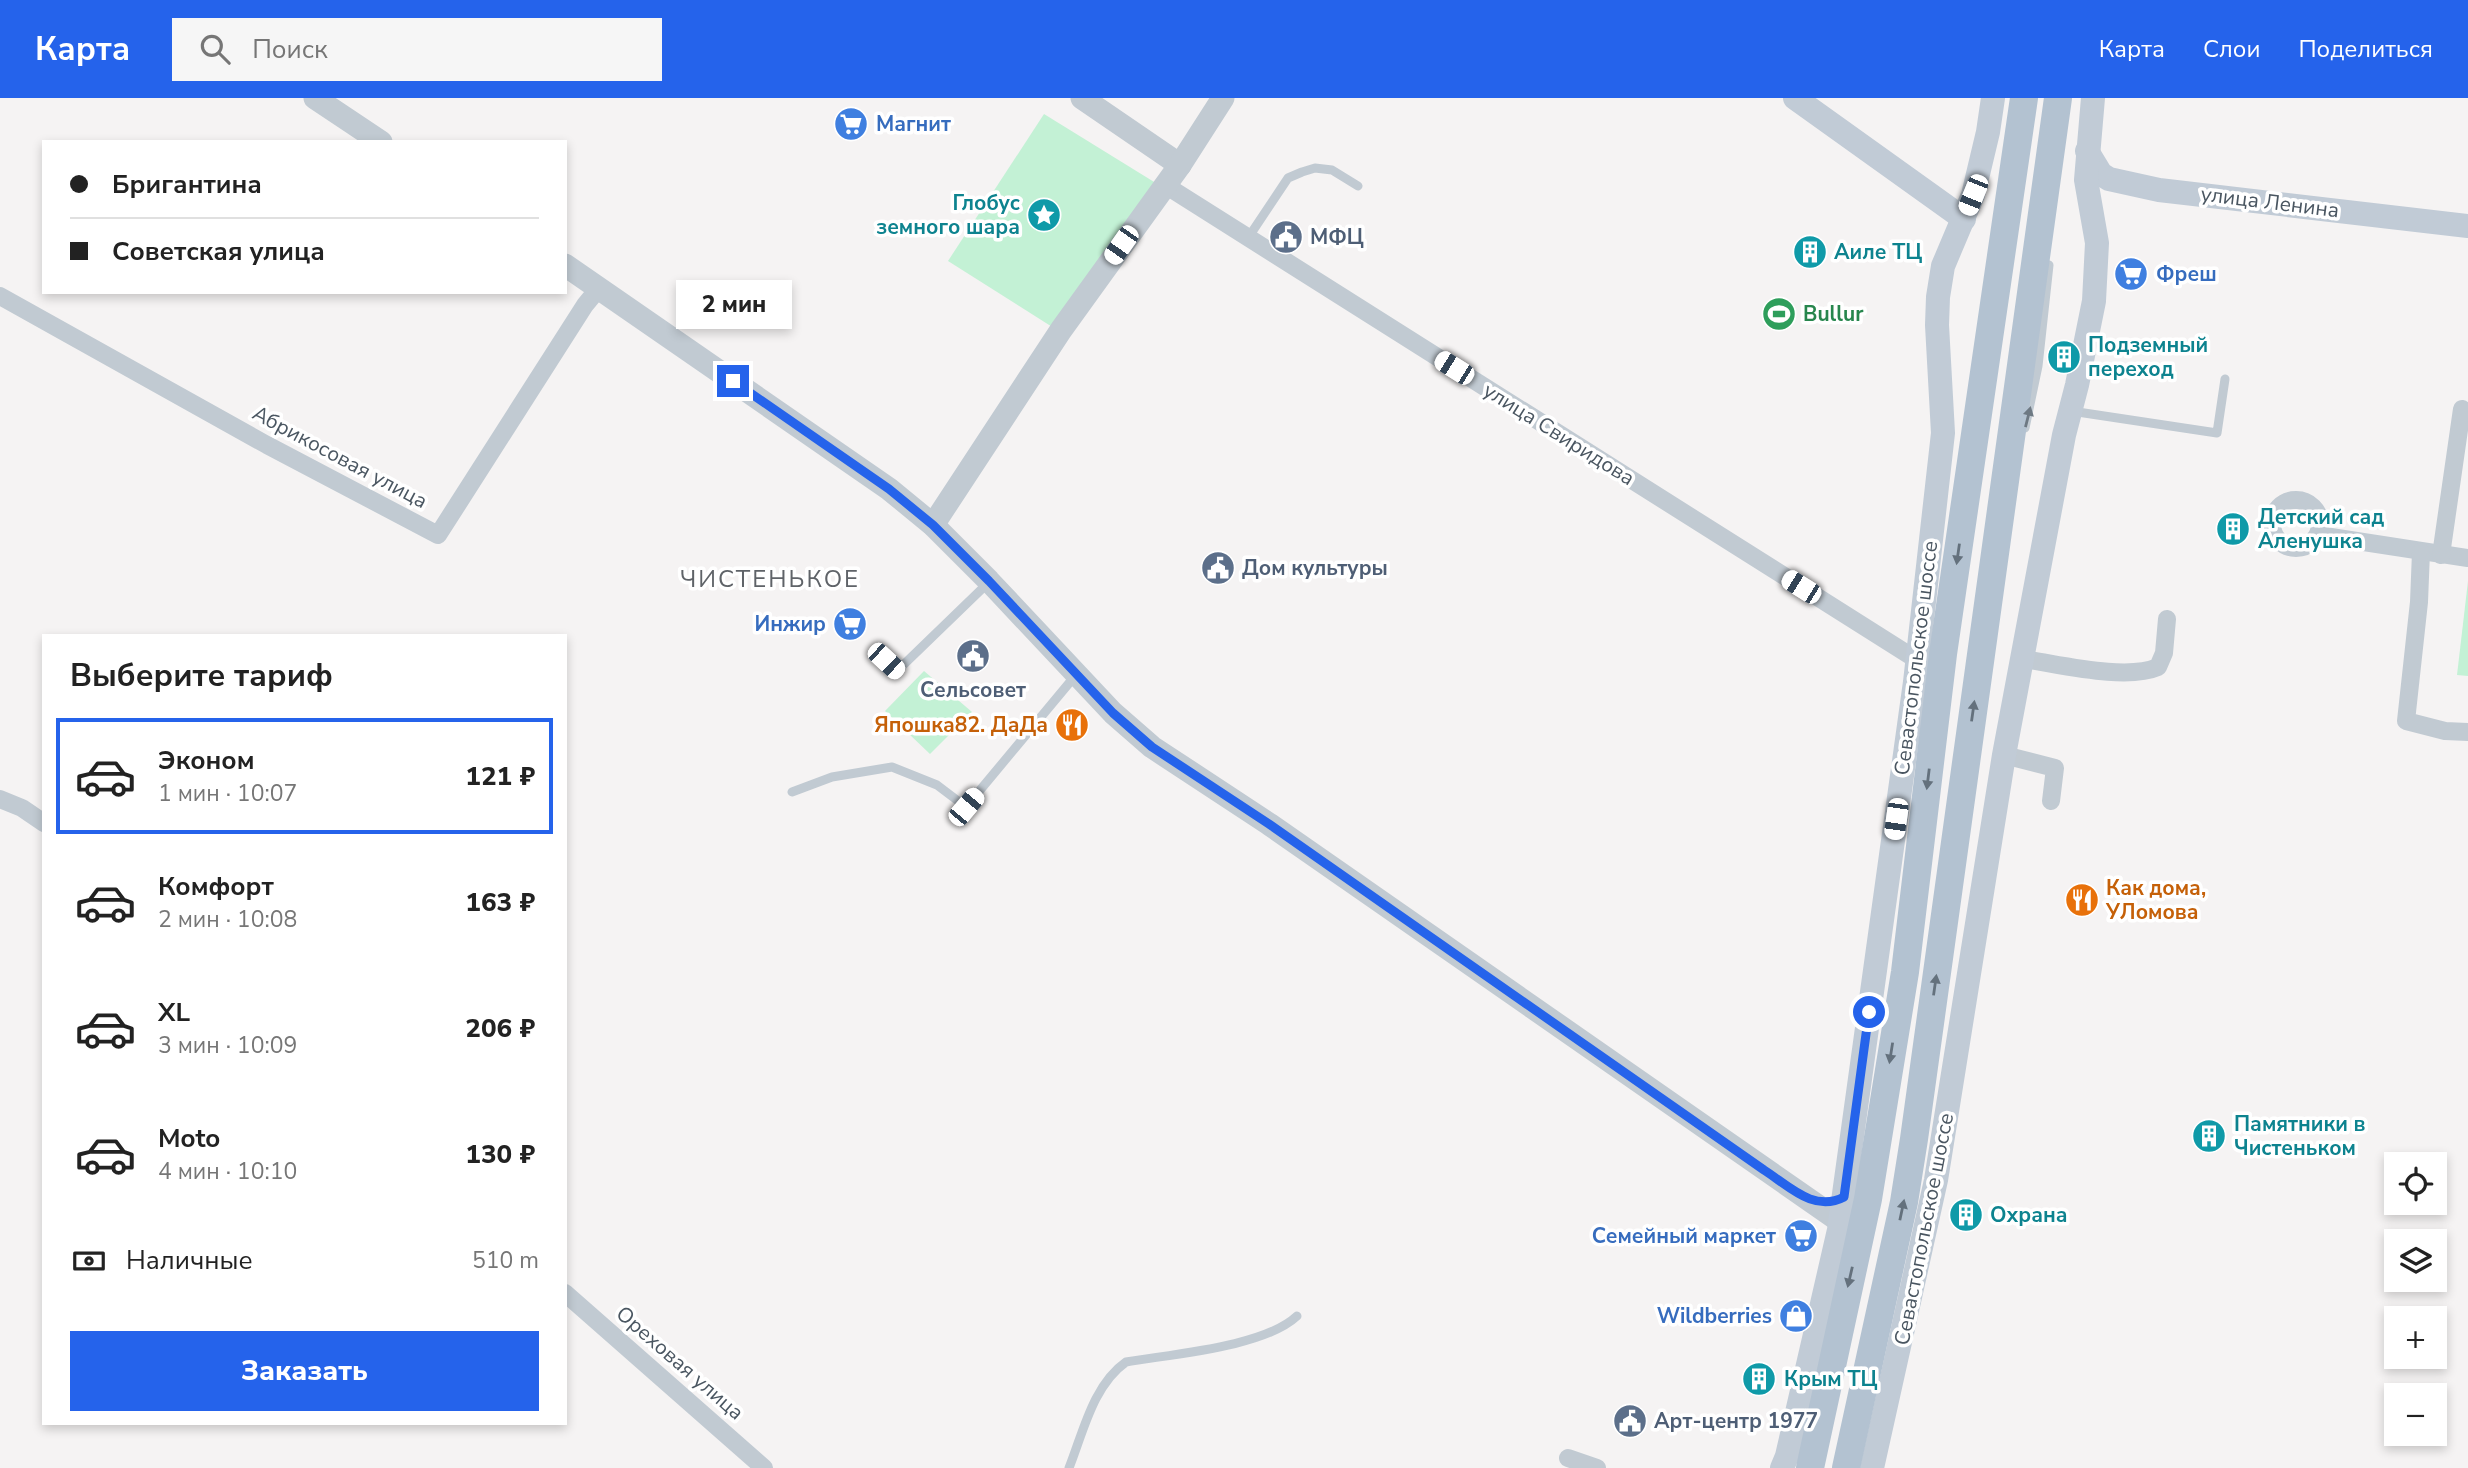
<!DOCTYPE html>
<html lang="ru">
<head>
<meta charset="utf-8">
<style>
	body { margin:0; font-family:"Nunito Sans",sans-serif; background:#f6f6f6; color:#222; height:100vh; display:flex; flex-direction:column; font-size:26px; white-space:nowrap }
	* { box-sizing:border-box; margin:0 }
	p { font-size:23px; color:#767676 }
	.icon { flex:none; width:38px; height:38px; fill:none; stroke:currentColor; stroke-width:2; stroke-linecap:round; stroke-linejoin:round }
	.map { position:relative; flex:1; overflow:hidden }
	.sheet { position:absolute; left:42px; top:536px; width:525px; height:791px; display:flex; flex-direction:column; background:#fff; border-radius:0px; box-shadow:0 4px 10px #0003 }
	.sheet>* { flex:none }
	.banner { position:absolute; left:42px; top:42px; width:525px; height:154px; border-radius:0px; box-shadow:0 4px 10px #0003; display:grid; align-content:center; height:154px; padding:0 28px; background:#fff }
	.tools { position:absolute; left:2384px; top:1054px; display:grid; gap:14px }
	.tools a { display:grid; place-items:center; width:63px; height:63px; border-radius:0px; background:#fff; box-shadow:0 4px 10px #0003; font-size:35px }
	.end { position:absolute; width:32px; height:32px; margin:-16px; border:9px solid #2563eb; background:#fff; box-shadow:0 0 0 4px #fff }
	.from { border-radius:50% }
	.bubble { position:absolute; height:49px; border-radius:0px; background:#fff; box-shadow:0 4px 10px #0003; font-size:23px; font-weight:800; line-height:49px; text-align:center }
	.car { position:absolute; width:21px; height:42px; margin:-21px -10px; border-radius:9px; box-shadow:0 0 5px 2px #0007; background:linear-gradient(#fff 24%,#345 0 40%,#fff 0 76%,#345 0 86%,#fff 0) }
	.banner b { display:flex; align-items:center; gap:24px; height:66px; font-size:26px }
	.banner b+b { border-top:2px solid #e0e0e0 }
	.banner i { width:18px; height:18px; background:#222 }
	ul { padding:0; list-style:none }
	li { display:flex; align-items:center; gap:21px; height:116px; margin:0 14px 10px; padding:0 14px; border:4px solid transparent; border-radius:0px }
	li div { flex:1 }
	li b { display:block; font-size:26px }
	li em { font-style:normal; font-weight:800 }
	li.active { border-color:#2563eb }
	li>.icon { width:63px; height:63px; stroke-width:1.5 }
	h2 { padding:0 28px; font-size:32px; line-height:84px }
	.pay { display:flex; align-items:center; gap:18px; height:77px; padding:0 28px; font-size:26px }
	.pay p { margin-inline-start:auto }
	.primary-button { display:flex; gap:14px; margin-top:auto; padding:14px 28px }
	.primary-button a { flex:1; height:80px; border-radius:0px; background:#2563eb; color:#fff; font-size:28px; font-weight:800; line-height:80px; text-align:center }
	header { display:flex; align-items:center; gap:42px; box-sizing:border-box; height:98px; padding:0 35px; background:#2563eb; color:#fff }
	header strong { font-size:33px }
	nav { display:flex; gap:38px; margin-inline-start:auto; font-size:24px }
	.search { width:490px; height:63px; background:#f6f6f6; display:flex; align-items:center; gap:18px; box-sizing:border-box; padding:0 24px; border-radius:0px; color:#767676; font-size:26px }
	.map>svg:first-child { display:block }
	.green { fill:#c3f1d5 }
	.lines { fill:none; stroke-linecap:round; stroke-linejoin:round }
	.service { stroke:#c1cad2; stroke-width:9 }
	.minor { stroke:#c1cad2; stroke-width:18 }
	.tertiary { stroke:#c1cad2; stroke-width:23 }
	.secondary { stroke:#c1cbd6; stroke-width:24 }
	.primary { stroke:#b3c2d1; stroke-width:28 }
	.oneway { fill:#6e7983 }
	.oneway2 { fill:#64717d }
	.route { stroke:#2563eb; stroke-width:9 }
	.labels { text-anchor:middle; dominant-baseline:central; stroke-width:7; stroke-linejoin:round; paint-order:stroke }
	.shop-label { font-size:21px; font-weight:bold; fill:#366cbe; stroke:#fff; text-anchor:end }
	.street-label { font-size:21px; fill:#4a5661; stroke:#fff }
	.culture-label { font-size:21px; font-weight:bold; fill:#0d838f; stroke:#fff; text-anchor:start }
	.service-label { font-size:21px; font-weight:bold; fill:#4e5e75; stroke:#fff; text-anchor:start }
	.leisure-label { font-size:21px; font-weight:bold; fill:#27864d; stroke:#fff; text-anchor:start }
	.food-label { font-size:21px; font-weight:bold; fill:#c56008; stroke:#fff; text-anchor:end }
	.quarter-label { font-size:24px; letter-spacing:2px; fill:#5f6368; stroke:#fff }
</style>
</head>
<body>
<header>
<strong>Карта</strong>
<div class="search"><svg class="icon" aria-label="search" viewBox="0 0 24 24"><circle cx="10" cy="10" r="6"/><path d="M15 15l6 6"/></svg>Поиск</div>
<nav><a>Карта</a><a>Слои</a><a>Поделиться</a></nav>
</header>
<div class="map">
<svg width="2468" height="1370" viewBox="0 0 2468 1370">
	<rect width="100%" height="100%" fill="#f5f3f3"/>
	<!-- green -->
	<g class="green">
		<polygon points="1044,16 1159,87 1057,232 948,163"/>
		<polygon points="2468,483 2468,578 2457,577"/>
		<polygon points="924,573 972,614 930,656 885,613"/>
	</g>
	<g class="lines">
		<!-- service -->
		<g class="service">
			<polyline points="1248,140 1288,80 1302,74 1315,70 1332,72 1358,88"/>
			<polyline points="2071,313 2217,335 2225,281"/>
			<polyline points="2025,330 2038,268 2049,167"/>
			<polyline points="886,563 897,573 988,485"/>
			<polyline points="792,694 832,679 892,669 937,687 966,709 1075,578"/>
			<path d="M1069,1370C1083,1335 1093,1287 1126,1264C1172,1256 1264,1249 1297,1218"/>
		</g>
		<!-- minor -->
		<g class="minor">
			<polyline points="1165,87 1917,562"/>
			<polyline points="0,198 267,347 438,437 585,207 599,190"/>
			<circle cx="2296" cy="426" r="24"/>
			<polyline points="2318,437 2468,460"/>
			<polyline points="2421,454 2419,504 2406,623 2445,633 2468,634"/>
			<polyline points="2441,457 2462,311"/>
			<path d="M2023,561C2059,566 2126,583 2158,569L2164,555L2167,521"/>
			<polyline points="2004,657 2055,670 2051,703"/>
			<polyline points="0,701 22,710 44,725"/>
			<polyline points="565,1195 764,1370"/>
			<polyline points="1568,1360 1597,1370"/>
		</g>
		<!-- tertiary -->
		<g class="tertiary">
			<polyline points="315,0 381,44"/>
			<polyline points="1082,0 1180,67"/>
			<polyline points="565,167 889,391 933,427 989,483 1113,615 1152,649 1269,726 1841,1124"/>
			<polyline points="933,427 1061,232 1180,67 1223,0"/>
		</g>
		<!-- secondary -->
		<g class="secondary">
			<polyline points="1795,0 1964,121"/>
			<polyline points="2087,53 2101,76 2109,81 2159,92 2468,128"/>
			<polyline points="1782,1370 1787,1358 1839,1132 1915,584 1943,335 1937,227 1938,199 1943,168 1973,97 1988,34 1993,0"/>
			<polyline points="1872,1370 1936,1082 2004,657 2064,337 2077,287 2094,203 2097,145 2086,82 2093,0"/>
		</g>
		<!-- primary -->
		<g class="primary">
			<polyline points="1810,1370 1868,1101 1905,874 1943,556 2024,0"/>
			<polyline points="1846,1370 1904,1104 1914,1041 2058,0"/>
		</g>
	</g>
	<!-- one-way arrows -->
	<defs><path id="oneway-solid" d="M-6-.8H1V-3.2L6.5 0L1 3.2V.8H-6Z" transform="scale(1.75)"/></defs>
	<use class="oneway" href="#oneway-solid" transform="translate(2028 319) rotate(-76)"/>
	<g class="oneway2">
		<use href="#oneway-solid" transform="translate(1958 456) rotate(98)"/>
		<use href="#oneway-solid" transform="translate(1973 613) rotate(-82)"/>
		<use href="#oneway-solid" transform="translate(1928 681) rotate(97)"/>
		<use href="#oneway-solid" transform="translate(1935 887) rotate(-82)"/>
		<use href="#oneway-solid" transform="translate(1891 955) rotate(99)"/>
		<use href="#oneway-solid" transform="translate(1902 1112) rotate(-78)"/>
		<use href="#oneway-solid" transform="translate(1850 1179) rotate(103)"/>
	</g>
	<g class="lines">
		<!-- route -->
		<path class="route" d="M733,283L889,391L933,427L989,483L1113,615L1152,649L1269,726L1764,1072C1789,1088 1814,1115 1844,1099L1869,914"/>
	</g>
	<!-- icons -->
	<defs>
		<g id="supermarket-disc" transform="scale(1.75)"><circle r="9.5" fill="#3f7fe0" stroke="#fff"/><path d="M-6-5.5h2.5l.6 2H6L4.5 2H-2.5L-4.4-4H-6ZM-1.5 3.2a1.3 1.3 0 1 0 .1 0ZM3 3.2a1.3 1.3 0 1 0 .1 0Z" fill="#fff"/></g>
		<g id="sight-disc" transform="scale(1.75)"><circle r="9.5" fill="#0f9aa8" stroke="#fff"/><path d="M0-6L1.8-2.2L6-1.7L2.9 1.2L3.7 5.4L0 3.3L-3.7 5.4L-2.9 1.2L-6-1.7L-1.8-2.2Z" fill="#fff"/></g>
		<g id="civic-disc" transform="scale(1.75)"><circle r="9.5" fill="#5c6f8a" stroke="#fff"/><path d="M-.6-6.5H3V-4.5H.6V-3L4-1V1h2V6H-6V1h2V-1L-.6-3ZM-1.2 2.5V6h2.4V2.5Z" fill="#fff"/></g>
		<g id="building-disc" transform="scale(1.75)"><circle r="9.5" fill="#0f9aa8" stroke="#fff"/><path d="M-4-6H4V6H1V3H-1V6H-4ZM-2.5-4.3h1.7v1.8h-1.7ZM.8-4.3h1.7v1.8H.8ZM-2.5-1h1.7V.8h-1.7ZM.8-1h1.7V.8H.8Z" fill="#fff"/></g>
		<g id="stadium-disc" transform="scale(1.75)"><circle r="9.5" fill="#2e9e5b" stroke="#fff"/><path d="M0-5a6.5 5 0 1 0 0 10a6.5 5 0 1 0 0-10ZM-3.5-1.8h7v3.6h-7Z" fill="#fff"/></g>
		<g id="restaurant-disc" transform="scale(1.75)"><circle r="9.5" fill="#e8710a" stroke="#fff"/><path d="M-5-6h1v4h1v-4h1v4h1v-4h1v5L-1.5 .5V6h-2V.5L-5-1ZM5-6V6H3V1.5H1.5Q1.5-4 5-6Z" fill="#fff"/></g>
		<g id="shop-disc" transform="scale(1.75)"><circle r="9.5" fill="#3f7fe0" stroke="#fff"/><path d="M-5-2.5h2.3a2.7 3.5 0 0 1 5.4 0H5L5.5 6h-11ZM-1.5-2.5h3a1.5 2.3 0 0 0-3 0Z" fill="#fff"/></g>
	</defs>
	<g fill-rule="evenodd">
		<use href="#supermarket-disc" x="851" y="26"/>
		<use href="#sight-disc" x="1044" y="117"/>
		<use href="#civic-disc" x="1286" y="139"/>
		<use href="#building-disc" x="1810" y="154"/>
		<use href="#supermarket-disc" x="2131" y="176"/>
		<use href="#stadium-disc" x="1779" y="216"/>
		<use href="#building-disc" x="2064" y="259"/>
		<use href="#building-disc" x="2233" y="431"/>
		<use href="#civic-disc" x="1218" y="470"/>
		<use href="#supermarket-disc" x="850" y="526"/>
		<use href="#civic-disc" x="973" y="558"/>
		<use href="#restaurant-disc" x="1072" y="627"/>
		<use href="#restaurant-disc" x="2082" y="802"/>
		<use href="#building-disc" x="2209" y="1038"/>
		<use href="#building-disc" x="1966" y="1117"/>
		<use href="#supermarket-disc" x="1801" y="1138"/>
		<use href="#shop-disc" x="1796" y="1218"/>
		<use href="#building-disc" x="1759" y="1281"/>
		<use href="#civic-disc" x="1630" y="1323"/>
	</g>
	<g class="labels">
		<!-- shop labels -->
		<g class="shop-label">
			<text x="876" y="26" text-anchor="start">Магнит</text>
			<text x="2156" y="176" text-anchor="start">Фреш</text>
			<text x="826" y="526">Инжир</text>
			<text x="1776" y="1138">Семейный маркет</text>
			<text x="1772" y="1218">Wildberries</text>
		</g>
		<!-- street labels -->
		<g class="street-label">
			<text transform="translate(2270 104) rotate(7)">улица Ленина</text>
			<text transform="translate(1559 336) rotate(32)">улица Свиридова</text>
			<text transform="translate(340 359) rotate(28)">Абрикосовая улица</text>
			<text transform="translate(1916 560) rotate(-83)">Севастопольское шоссе</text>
			<text transform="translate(1924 1131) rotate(-79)">Севастопольское шоссе</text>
			<text transform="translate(680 1265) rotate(41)">Ореховая улица</text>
		</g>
		<!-- culture labels -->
		<g class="culture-label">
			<text x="1020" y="105" text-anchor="end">Глобус<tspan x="1020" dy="24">земного шара</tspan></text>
			<text x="1834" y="154">Аиле ТЦ</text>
			<text x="2088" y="247">Подземный<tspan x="2088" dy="24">переход</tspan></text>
			<text x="2258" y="419">Детский сад<tspan x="2258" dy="24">Аленушка</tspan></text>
			<text x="2234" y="1026">Памятники в<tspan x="2234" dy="24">Чистеньком</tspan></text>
			<text x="1990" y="1117">Охрана</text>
			<text x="1784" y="1281">Крым ТЦ</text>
		</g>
		<!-- service labels -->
		<g class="service-label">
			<text x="1310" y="139">МФЦ</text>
			<text x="1242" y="470">Дом культуры</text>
			<text x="973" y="592" text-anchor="middle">Сельсовет</text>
			<text x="1654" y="1323">Арт-центр 1977</text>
		</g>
		<!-- leisure labels -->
		<g class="leisure-label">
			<text x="1803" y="216">Bullur</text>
		</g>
		<!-- food labels -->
		<g class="food-label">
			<text x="1048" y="627">Япошка82. ДаДа</text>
			<text x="2106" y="790" text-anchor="start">Как дома,<tspan x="2106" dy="24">УЛомова</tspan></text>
		</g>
		<!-- quarter labels -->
		<g class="quarter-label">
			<text x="770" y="481">ЧИСТЕНЬКОЕ</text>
		</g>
	</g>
</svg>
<div class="tools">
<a><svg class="icon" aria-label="locate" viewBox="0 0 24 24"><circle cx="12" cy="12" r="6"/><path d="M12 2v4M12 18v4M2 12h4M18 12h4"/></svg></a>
<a><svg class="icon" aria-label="layers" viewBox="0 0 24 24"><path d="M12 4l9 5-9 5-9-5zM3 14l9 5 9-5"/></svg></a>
<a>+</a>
<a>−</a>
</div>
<i class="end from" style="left:1869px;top:914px"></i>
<i class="end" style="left:733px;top:283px"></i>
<div class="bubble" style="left:676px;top:182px;width:116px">2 мин</div>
<i class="car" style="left:1973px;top:97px;rotate:202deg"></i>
<i class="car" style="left:1121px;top:147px;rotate:215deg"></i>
<i class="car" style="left:1454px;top:270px;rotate:302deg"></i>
<i class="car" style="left:1801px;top:489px;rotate:302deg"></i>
<i class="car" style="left:886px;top:563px;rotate:133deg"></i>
<i class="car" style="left:966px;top:709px;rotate:40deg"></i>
<i class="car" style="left:1896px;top:721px;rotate:188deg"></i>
<div class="banner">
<b><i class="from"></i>Бригантина</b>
<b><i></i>Советская улица</b>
</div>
<section class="sheet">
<h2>Выберите тариф</h2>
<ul>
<li class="active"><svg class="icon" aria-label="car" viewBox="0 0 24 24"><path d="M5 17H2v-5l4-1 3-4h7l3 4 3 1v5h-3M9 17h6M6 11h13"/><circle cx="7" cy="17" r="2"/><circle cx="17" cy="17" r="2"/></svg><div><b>Эконом</b><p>1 мин · 10:07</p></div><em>121 ₽</em></li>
<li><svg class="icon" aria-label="car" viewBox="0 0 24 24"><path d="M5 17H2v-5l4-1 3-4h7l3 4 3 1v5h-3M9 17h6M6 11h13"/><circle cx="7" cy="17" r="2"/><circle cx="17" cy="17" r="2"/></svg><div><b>Комфорт</b><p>2 мин · 10:08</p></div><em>163 ₽</em></li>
<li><svg class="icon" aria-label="car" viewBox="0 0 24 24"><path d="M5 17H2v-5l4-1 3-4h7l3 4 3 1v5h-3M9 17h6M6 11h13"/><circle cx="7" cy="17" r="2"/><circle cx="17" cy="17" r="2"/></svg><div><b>XL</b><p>3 мин · 10:09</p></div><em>206 ₽</em></li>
<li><svg class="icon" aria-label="car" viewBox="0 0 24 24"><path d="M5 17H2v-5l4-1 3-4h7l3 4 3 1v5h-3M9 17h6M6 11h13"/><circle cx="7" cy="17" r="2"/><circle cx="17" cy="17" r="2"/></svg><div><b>Moto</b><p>4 мин · 10:10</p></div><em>130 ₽</em></li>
</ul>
<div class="pay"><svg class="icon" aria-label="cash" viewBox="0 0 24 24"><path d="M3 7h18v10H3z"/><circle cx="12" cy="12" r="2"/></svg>Наличные<p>510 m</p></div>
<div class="primary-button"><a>Заказать</a></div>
</section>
</div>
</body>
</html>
